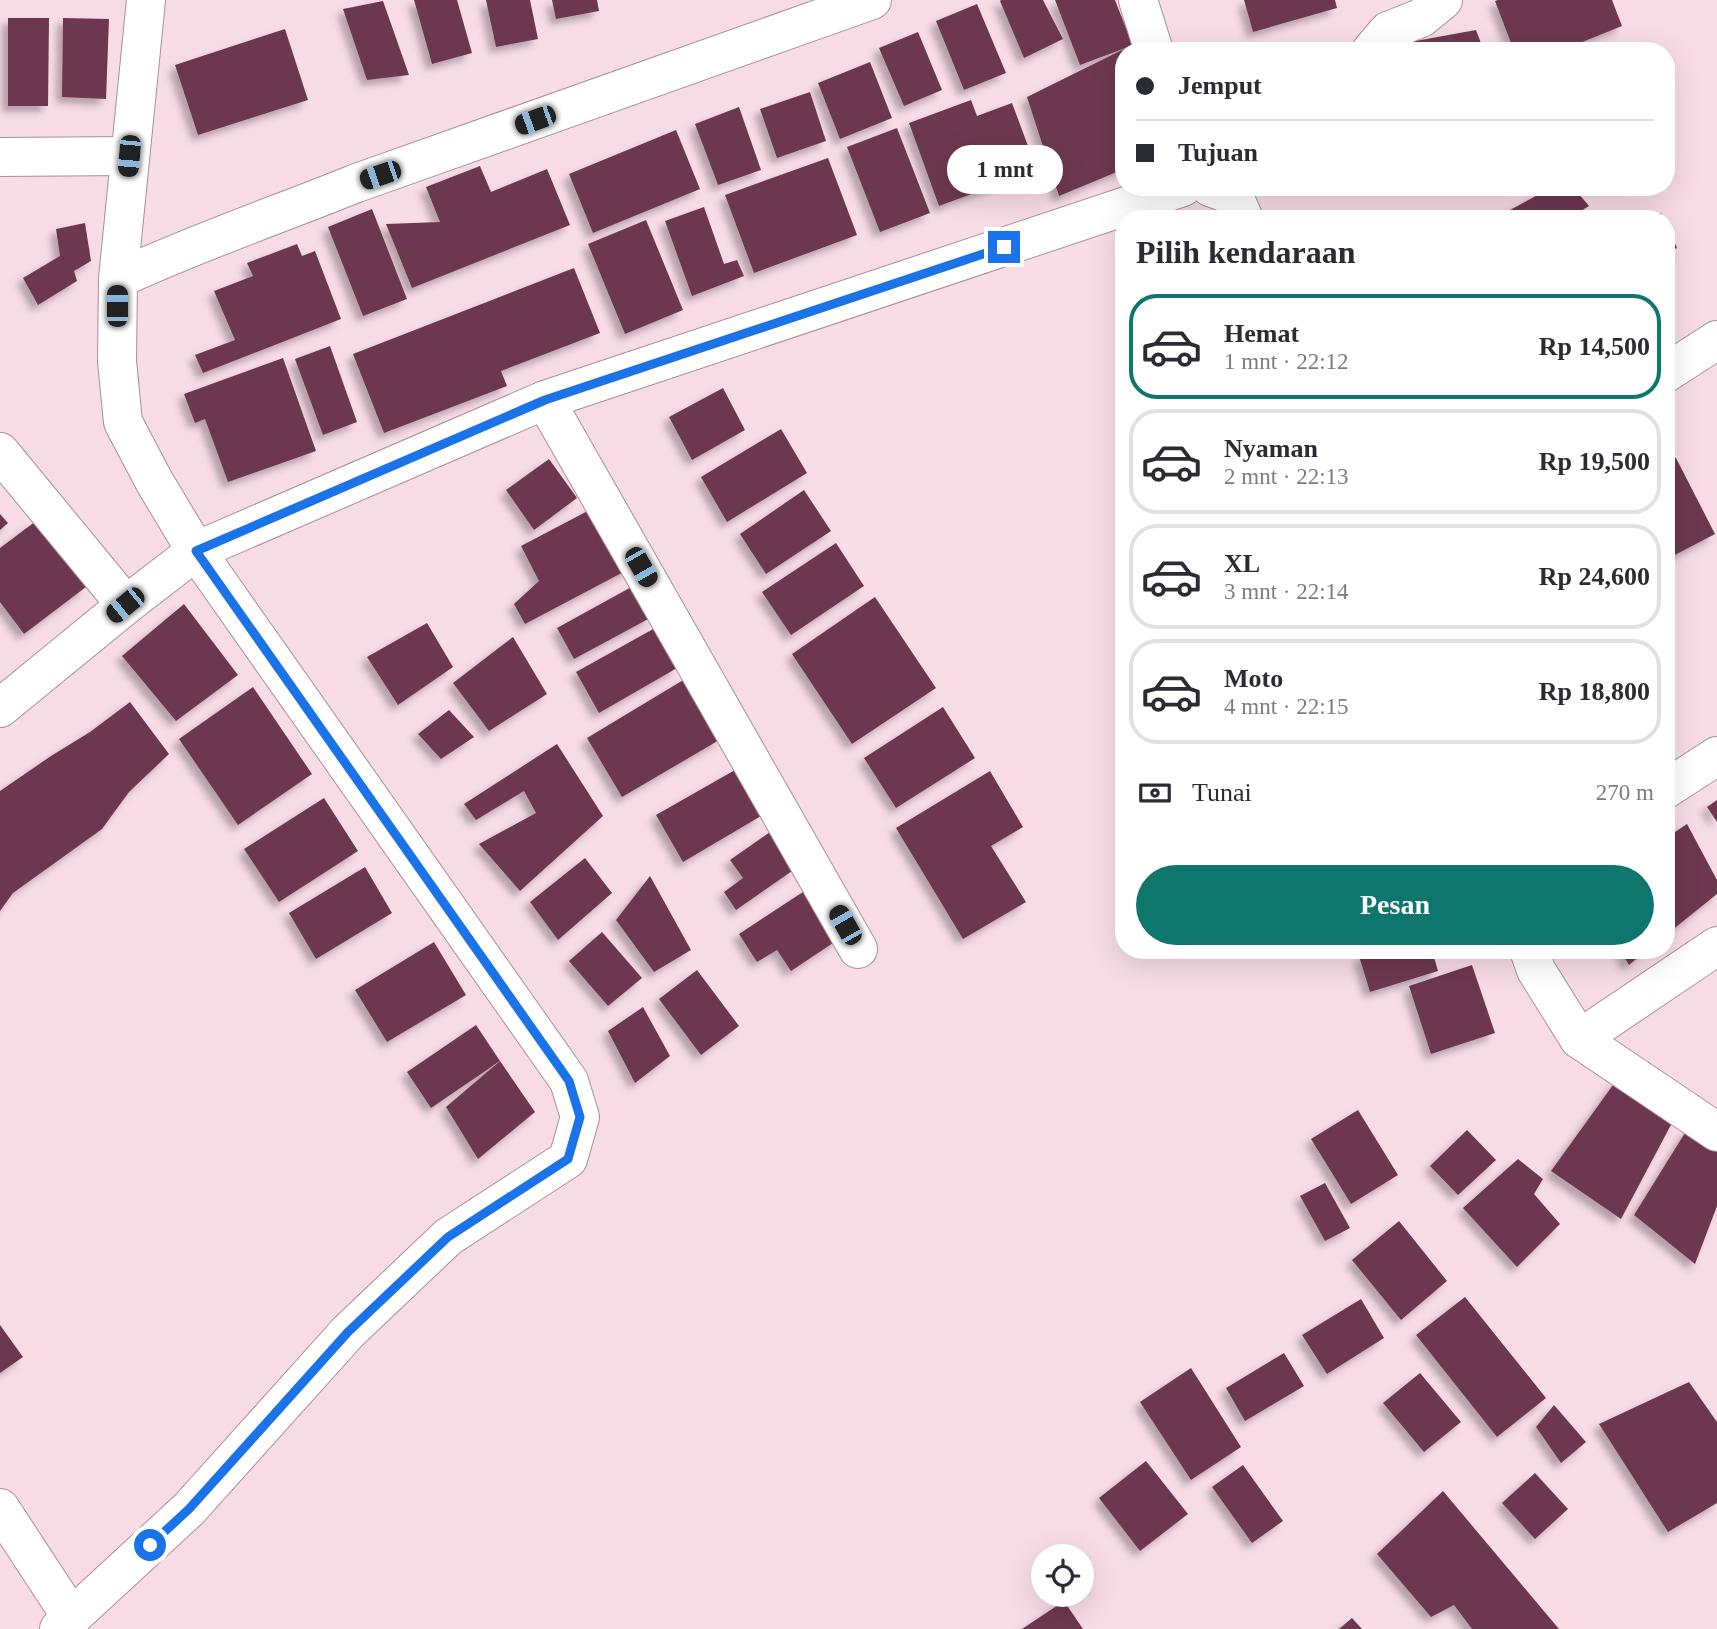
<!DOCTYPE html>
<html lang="id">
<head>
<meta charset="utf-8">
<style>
	body { margin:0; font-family:Georgia,serif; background:#f7f7f7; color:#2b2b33; height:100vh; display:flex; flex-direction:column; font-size:26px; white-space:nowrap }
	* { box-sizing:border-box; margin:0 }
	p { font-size:23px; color:#7c7c81 }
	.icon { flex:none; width:38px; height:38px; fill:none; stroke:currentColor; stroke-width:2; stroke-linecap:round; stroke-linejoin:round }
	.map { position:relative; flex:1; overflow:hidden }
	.side { position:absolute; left:1115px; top:210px; width:560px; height:749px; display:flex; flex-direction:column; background:#fff; border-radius:28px; box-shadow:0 7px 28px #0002 }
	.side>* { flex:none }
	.guide { position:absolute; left:1115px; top:42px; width:560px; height:154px; border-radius:28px; box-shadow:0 7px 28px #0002; display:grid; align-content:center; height:154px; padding:0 21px; background:#fff }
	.fabs { position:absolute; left:1031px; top:1544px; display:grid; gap:14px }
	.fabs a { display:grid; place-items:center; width:63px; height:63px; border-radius:50%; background:#fff; box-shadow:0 7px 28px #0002; font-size:35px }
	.end { position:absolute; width:32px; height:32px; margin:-16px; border:9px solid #1a73e8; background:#fff; box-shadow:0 0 0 4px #fff }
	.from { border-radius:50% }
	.bubble { position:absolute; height:49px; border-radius:24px; background:#fff; box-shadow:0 7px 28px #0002; font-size:23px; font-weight:800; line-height:49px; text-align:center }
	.car { position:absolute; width:21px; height:42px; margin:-21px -10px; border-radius:9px; box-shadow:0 0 5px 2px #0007; background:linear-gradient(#222 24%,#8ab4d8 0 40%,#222 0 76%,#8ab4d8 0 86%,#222 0) }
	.guide b { display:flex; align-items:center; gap:24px; height:66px; font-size:26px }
	.guide b+b { border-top:2px solid #e1e1e2 }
	.guide i { width:18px; height:18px; background:#2b2b33 }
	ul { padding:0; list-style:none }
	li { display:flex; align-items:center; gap:21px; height:105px; margin:0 14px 10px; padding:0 7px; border:4px solid #e1e1e2; border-radius:28px }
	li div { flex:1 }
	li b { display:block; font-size:26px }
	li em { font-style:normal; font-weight:800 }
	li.selected { border-color:#0f766e }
	li>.icon { width:63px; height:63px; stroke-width:1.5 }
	h2 { padding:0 21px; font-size:32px; line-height:84px }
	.pay { display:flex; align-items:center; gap:18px; height:77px; padding:0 21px; font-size:26px }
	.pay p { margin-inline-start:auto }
	.primary-button { display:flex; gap:14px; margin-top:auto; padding:14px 21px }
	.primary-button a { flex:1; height:80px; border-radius:42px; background:#0f766e; color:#fff; font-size:28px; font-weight:800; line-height:80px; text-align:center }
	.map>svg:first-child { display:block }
	.building { fill:#6d394f; filter:url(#shadow) }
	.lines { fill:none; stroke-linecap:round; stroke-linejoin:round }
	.street-casing { stroke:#a98f99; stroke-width:40 }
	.street { stroke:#fff; stroke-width:38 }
	.route { stroke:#1a73e8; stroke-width:9 }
</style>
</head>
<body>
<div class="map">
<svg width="1717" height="1629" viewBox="0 0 1717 1629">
	<defs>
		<filter id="shadow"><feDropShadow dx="-6" dy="6" stdDeviation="3.5" flood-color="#0004"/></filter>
	</defs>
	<rect width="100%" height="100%" fill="#f7dbe5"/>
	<!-- building -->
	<g class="building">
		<polygon points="414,0 457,0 472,53 432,64"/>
		<polygon points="486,0 530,0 538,39 496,47"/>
		<polygon points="552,0 597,0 599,11 556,19"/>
		<polygon points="1001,0 1043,0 1063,39 1024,58 1000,1"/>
		<polygon points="1055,0 1115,0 1135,51 1124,51 1124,169 1059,196 1027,97 1128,47 1080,65"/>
		<polygon points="1244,0 1335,0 1337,8 1253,32"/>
		<polygon points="1498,0 1612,0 1622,26 1560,51 1514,51 1495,1"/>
		<polygon points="383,1 409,75 367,80 343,9"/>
		<polygon points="977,4 1006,73 964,90 936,21"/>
		<polygon points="8,18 49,18 48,106 8,106"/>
		<polygon points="63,18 109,19 106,99 62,97"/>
		<polygon points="285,29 308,100 198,135 175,65"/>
		<polygon points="1476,30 1484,51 1401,51 1399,44"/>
		<polygon points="918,32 942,90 904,106 879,48"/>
		<polygon points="870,62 892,118 840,139 818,83"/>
		<polygon points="810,92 826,141 777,158 760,109"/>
		<polygon points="971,100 977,116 1012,103 1037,170 939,206 909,123"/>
		<polygon points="739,107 761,170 718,185 695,124"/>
		<polygon points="897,128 930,213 880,232 847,147"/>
		<polygon points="676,130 700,189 593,233 569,174"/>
		<polygon points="828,158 857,235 754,273 725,195"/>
		<polygon points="480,166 491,192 547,169 570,225 412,288 386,224 440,222 426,187"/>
		<polygon points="1552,187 1573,187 1589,206 1568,219 1505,219 1501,215"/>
		<polygon points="704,207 724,264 737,260 744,276 692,296 665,221"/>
		<polygon points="372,209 407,299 363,316 328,227"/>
		<polygon points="1661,213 1664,219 1648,219"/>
		<polygon points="646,220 683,310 625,334 588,244"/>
		<polygon points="85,223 91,261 74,271 77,281 38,305 23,278 60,256 56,229"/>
		<polygon points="1666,223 1677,248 1666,253"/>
		<polygon points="297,244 302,256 315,251 341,319 203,373 195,355 235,340 214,291 253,276 247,263"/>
		<polygon points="574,268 600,333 501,371 507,386 384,433 353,354"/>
		<polygon points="330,346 357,422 323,435 295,359"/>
		<polygon points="283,358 316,451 228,482 205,419 195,423 184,394"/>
		<polygon points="723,388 745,430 692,460 669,417"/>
		<polygon points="781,429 807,473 727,522 701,477"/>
		<polygon points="1676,458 1715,534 1669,558 1666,554 1666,463"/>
		<polygon points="549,459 577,498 534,530 506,490"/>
		<polygon points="804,490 831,531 766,574 740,534"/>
		<polygon points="601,504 633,567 525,624 514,604 539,581 521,546"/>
		<polygon points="0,514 8,523 0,530"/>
		<polygon points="36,521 86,587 24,634 0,602 0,548"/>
		<polygon points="836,543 864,586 791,635 762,592"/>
		<polygon points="635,585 652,617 574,659 557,628"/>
		<polygon points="875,597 936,688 852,744 792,654"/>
		<polygon points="184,604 238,675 176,721 122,656"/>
		<polygon points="427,623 453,667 398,705 367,657"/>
		<polygon points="655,628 677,668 599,713 576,672"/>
		<polygon points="513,637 547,694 489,731 453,683"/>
		<polygon points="685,679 721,739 622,797 587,738"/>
		<polygon points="253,687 312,774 238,825 179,739"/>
		<polygon points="130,702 169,754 129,792 102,829 13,893 0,911 0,791 51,756 90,732"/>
		<polygon points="943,707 975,758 896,808 864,758"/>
		<polygon points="449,710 474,737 441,759 418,734"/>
		<polygon points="557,744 603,816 520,891 479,844 536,813 524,791 476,820 464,804"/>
		<polygon points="735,770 761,816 683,862 656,815"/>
		<polygon points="990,771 1023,827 991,846 1026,902 963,939 896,828"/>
		<polygon points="324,798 358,851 279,902 244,849"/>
		<polygon points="1717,800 1717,822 1707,807"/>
		<polygon points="1687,824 1717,880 1717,894 1666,935 1666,838"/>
		<polygon points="770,832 795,869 736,910 724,892 743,878 730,860"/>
		<polygon points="585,858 612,893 558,940 530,902"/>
		<polygon points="365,867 392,913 316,959 289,913"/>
		<polygon points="650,876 691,950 654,972 616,920"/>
		<polygon points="806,890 839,939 791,971 777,950 757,962 739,934"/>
		<polygon points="602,932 642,978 608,1006 569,961"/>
		<polygon points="434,942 466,995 387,1042 355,990"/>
		<polygon points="1379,950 1432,950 1438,971 1370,992 1359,956"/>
		<polygon points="1620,950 1647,950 1629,965"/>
		<polygon points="1472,965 1495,1033 1431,1054 1409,986"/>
		<polygon points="697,970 739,1026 701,1055 659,999"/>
		<polygon points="643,1007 670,1056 635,1083 608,1031"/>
		<polygon points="476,1025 500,1061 431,1108 407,1072"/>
		<polygon points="500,1061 535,1112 478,1159 446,1107"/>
		<polygon points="1618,1078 1673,1121 1621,1219 1551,1171"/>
		<polygon points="1358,1110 1398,1175 1351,1204 1311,1139"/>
		<polygon points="1688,1128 1717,1145 1717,1206 1695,1264 1634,1215"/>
		<polygon points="1467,1130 1496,1160 1458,1195 1430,1166"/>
		<polygon points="1518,1159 1543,1179 1534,1194 1560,1224 1517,1267 1463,1208"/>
		<polygon points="1325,1183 1350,1228 1325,1241 1300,1196"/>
		<polygon points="1399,1221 1447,1281 1401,1320 1352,1260"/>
		<polygon points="1465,1297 1546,1398 1497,1437 1416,1335"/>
		<polygon points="1361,1299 1384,1338 1327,1374 1302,1335"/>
		<polygon points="0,1325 23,1357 0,1373"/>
		<polygon points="1284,1353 1304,1386 1245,1421 1226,1388"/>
		<polygon points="1191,1368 1241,1447 1191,1480 1140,1402"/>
		<polygon points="1420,1373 1461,1422 1424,1452 1383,1403"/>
		<polygon points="1689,1382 1717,1422 1717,1503 1668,1532 1599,1424"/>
		<polygon points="1554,1405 1586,1442 1561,1463 1536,1427"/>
		<polygon points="1146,1461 1188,1514 1140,1551 1099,1498"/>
		<polygon points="1243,1465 1283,1521 1252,1543 1212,1487"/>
		<polygon points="1535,1473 1568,1509 1535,1539 1502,1503"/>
		<polygon points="1443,1491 1559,1629 1472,1629 1454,1605 1431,1617 1377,1554"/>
		<polygon points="1064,1601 1083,1629 1022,1629"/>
		<polygon points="1352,1618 1362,1629 1339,1629"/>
	</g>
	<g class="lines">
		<!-- street casing -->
		<g class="street-casing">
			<g id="street">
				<polyline points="1138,0 1154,51"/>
				<polyline points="1371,51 1388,31 1421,18 1443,0"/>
				<polyline points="0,157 129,156"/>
				<polyline points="1210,187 1234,196 1244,219"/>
				<path d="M118,279C195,243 275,216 354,184L872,0"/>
				<polyline points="1666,373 1717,340"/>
				<polyline points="545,400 858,949"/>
				<polyline points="0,452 126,605"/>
				<polyline points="0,708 126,605 196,551 154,481 123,422 117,361 118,279 146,0"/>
				<polyline points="1666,789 1717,756"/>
				<polyline points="1529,950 1536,970 1579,1039 1717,1132"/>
				<polyline points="1579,1039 1717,946"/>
				<polyline points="0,1508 72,1618"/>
				<polyline points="59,1629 189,1509 348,1332 448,1237 568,1159 580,1117 569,1081 196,551 545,400 1183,187"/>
			</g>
		</g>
		<!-- street -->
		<use href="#street" class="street"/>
	</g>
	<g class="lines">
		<!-- route -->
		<polyline class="route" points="150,1545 189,1509 348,1332 448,1237 568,1159 580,1117 569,1081 196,551 545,400 1004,247"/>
	</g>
</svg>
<div class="fabs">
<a><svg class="icon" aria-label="locate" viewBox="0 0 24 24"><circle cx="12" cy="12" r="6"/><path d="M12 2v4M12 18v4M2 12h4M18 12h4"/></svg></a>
</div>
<i class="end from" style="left:150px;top:1545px"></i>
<i class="end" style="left:1004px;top:247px"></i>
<div class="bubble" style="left:947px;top:145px;width:116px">1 mnt</div>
<i class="car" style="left:535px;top:120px;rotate:250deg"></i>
<i class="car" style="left:129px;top:156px;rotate:185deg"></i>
<i class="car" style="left:380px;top:175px;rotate:251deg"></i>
<i class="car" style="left:117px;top:306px;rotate:0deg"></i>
<i class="car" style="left:641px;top:567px;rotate:150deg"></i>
<i class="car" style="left:125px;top:605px;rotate:231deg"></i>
<i class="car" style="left:845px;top:925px;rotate:330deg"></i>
<div class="guide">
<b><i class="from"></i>Jemput</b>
<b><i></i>Tujuan</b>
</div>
<section class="side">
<h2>Pilih kendaraan</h2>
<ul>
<li class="selected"><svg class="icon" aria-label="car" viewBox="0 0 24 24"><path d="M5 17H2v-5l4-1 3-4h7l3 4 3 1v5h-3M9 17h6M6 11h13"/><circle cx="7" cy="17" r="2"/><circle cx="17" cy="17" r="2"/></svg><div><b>Hemat</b><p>1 mnt · 22:12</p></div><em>Rp 14,500</em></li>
<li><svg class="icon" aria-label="car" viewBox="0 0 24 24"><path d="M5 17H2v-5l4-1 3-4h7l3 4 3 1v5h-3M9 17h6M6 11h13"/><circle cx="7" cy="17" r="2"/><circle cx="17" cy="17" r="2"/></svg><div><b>Nyaman</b><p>2 mnt · 22:13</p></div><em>Rp 19,500</em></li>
<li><svg class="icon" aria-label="car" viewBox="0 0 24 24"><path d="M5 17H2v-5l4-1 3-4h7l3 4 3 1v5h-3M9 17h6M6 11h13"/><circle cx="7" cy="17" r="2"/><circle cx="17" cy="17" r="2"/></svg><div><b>XL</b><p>3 mnt · 22:14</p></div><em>Rp 24,600</em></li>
<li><svg class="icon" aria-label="car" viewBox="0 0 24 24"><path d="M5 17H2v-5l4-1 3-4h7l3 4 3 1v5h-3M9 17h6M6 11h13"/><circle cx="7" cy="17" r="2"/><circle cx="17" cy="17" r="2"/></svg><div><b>Moto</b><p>4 mnt · 22:15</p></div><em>Rp 18,800</em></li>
</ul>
<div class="pay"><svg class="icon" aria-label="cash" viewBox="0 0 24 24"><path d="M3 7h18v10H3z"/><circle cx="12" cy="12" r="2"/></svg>Tunai<p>270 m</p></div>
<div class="primary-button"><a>Pesan</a></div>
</section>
</div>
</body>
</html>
